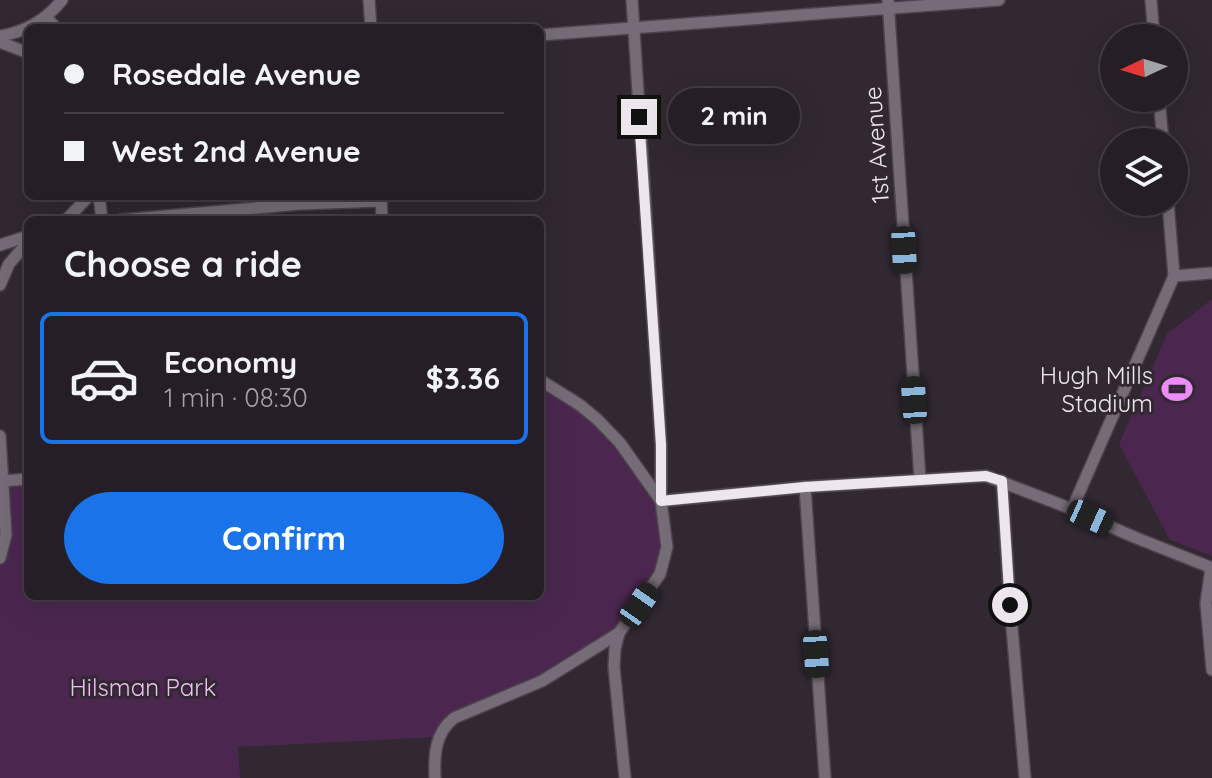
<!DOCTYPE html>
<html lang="en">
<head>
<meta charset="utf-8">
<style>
	body { margin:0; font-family:Quicksand,sans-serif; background:#312b32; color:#f1f3f6; height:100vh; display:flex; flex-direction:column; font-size:30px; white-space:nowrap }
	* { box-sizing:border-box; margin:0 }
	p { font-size:26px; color:#a3a2a7 }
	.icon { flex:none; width:44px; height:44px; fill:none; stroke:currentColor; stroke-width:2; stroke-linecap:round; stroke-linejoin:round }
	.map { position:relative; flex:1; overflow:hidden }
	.drawer { position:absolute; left:24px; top:216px; width:520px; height:384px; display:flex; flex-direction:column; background:#251e26; border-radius:12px; box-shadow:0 8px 32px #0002,0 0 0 2px #423c43 }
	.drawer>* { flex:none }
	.top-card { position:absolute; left:24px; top:24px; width:520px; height:176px; border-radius:12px; box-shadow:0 8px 32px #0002,0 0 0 2px #423c43; display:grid; align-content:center; height:176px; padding:0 40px; background:#251e26 }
	.needle { width:52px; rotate:266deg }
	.fabs { position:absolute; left:1100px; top:24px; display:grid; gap:16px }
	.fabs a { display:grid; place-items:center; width:88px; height:88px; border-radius:50%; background:#251e26; box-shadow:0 8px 32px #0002,0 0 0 2px #423c43; font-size:40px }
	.end { position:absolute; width:36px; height:36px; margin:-18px; border:10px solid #ede7ed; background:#111; box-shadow:0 0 0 4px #111 }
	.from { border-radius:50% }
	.bubble { position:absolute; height:56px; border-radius:28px; background:#251e26; box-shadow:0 8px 32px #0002,0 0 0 2px #423c43; font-size:26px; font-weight:700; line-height:56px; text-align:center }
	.car { position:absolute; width:24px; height:48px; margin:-24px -12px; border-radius:10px; box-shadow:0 0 6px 2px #0007; background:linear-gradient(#222 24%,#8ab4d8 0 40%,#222 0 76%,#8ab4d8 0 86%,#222 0) }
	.top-card b { display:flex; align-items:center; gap:28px; height:76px; font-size:30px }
	.top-card b+b { border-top:2px solid #423c43 }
	.top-card i { width:20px; height:20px; background:#f1f3f6 }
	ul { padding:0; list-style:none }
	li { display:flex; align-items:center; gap:24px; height:132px; margin:0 16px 12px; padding:0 24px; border:4px solid transparent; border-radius:12px }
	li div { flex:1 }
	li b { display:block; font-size:30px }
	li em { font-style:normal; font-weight:700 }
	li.current { border-color:#1a73e8 }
	li>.icon { width:72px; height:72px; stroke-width:1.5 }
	h2 { padding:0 40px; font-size:36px; line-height:96px }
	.cta { display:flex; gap:16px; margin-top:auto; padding:16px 40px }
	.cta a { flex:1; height:92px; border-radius:48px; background:#1a73e8; color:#fff; font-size:32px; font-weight:700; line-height:92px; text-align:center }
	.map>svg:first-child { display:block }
	.green { fill:#4b2750 }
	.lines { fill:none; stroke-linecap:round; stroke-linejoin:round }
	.minor-casing { stroke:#4c444c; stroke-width:14 }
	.minor { stroke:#766c77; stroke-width:11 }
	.route { stroke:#ede7ed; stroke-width:10 }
	.labels { text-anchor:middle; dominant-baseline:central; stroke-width:6; stroke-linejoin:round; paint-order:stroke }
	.street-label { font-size:24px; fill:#ede7ed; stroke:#312832 }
	.poi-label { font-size:24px; fill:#ede7ed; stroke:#312832; text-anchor:end }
	.park-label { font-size:24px; fill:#efbcf5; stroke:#312832 }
</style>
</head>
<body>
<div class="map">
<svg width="1212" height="778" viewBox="0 0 1212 778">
	<rect width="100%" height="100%" fill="#312832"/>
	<!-- green -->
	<g class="green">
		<polygon points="1212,299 1212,556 1170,540 1119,444 1167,334"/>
		<polygon points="540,382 597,421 659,499 666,547 660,574 621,626 542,680 453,718 438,737 238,747 240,778 0,778 0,563 9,534 6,483 28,481 28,596 540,596"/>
	</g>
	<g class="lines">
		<!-- minor casing -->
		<g class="minor-casing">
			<g id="minor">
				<polyline points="369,0 371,28"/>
				<polyline points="632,0 661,445 661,501 805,487 986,476 1064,506 1134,537 1212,568"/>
				<polyline points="888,0 920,479"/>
				<polyline points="1151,0 1154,38"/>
				<polyline points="46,17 56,28"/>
				<polyline points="540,35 999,0"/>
				<path d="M0,36C25,32 46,20 62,0"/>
				<polyline points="0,42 28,53"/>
				<polyline points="1159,98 1163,142"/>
				<polyline points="99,196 102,220"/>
				<polyline points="381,197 382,220"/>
				<polyline points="66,220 89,196"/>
				<polyline points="121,220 300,204 381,201"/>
				<polyline points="0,245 28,236"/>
				<polyline points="1174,276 1212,273"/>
				<polyline points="0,285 9,264 28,242"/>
				<polyline points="0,436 6,535 0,558"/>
				<polyline points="3,481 28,479"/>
				<polyline points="1002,481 1010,605 1025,778"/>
				<polyline points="805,487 825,778"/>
				<polyline points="1072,509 1174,276 1168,202"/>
				<polyline points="1211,568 1206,603 1212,670"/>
				<polyline points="619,633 615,649 614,667 625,778"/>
				<path d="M435,778C434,755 435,733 454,718L542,681L619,633L660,574L667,547L661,501L620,443L598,420L580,405L540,380"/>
			</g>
		</g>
		<!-- minor -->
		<use href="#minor" class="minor"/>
	</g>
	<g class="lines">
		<!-- route -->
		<polyline class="route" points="639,117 661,445 661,501 805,487 986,476 1002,481 1010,605"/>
	</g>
	<!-- icons -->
	<defs>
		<g id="stadium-bare" transform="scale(2.4)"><path d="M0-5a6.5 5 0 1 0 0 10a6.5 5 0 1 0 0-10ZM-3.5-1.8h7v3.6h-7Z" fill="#ed8cf9" stroke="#312832" stroke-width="2.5" paint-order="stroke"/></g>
	</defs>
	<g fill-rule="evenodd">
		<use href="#stadium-bare" x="1177" y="389"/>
	</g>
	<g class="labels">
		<!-- street labels -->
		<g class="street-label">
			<text transform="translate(876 145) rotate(-94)">1st Avenue</text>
		</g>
		<!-- poi labels -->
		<g class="poi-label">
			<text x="1153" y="375">Hugh Mills<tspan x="1153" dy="28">Stadium</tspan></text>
		</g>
		<!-- park labels -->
		<g class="park-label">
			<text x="143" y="687">Hilsman Park</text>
		</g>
	</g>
</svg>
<div class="fabs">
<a><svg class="needle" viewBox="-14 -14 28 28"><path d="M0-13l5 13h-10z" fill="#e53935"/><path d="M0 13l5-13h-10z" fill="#a3a2a7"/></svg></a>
<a><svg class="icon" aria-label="layers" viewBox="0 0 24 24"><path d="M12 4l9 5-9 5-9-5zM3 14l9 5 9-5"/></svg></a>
</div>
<i class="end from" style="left:1010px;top:605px"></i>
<i class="end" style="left:639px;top:117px"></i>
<div class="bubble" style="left:668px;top:88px;width:132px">2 min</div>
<i class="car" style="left:904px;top:250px;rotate:177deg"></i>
<i class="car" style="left:914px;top:400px;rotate:356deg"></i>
<i class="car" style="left:1090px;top:517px;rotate:114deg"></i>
<i class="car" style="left:639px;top:605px;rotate:35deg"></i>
<i class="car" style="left:816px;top:654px;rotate:176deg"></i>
<div class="top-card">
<b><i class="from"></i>Rosedale Avenue</b>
<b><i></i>West 2nd Avenue</b>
</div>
<section class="drawer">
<h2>Choose a ride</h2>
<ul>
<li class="current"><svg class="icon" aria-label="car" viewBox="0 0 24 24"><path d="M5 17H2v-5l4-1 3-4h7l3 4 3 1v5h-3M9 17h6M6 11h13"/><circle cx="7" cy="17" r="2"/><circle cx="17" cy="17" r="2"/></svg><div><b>Economy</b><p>1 min · 08:30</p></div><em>$3.36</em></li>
</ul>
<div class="cta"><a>Confirm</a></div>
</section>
</div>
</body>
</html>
